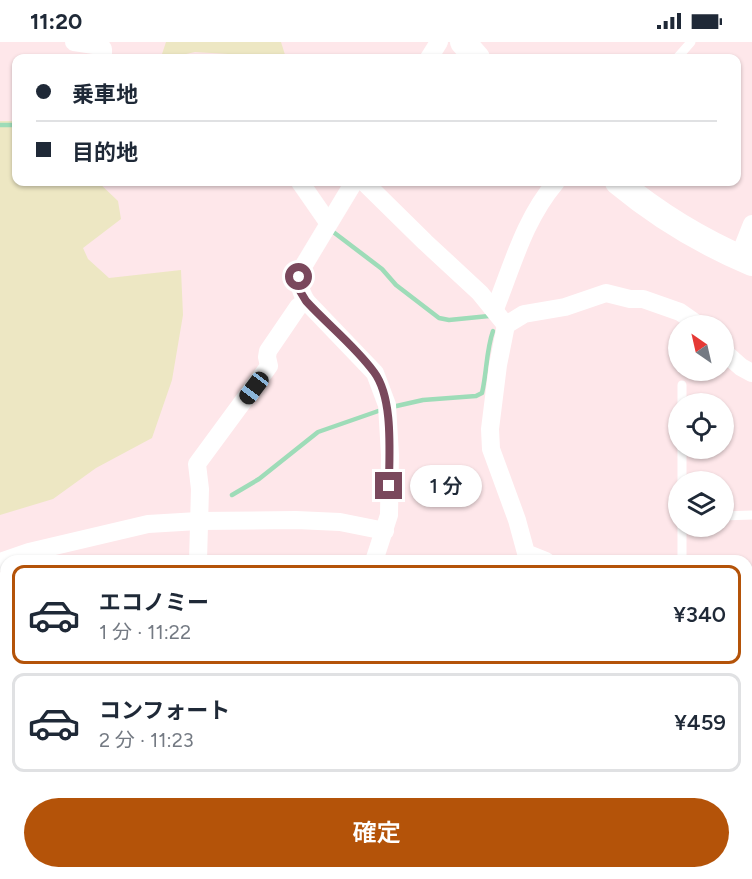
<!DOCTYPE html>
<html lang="ja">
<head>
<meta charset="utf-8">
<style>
	body { margin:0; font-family:Figtree,"Noto Sans JP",sans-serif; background:#f2f2f3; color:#1f2937; height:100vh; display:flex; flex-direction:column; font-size:22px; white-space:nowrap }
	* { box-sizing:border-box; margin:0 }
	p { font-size:20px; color:#747a83 }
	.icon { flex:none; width:33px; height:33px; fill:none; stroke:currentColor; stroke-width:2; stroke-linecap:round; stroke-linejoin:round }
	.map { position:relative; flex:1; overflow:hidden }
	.drawer { position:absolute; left:0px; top:513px; width:753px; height:324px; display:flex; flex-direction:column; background:#fff; border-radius:18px 18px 0 0; box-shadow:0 2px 4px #0004 }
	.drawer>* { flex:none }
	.top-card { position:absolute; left:12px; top:12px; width:729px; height:132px; border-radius:12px; box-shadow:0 2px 4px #0004; display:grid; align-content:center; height:132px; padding:0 24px; background:#fff }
	.needle { width:39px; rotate:326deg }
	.controls { position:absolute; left:668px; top:273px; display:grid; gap:12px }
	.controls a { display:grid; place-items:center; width:66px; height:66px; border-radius:50%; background:#fff; box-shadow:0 2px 4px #0004; font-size:30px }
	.end { position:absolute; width:27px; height:27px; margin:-14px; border:8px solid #7a485c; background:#fff; box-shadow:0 0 0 3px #fff }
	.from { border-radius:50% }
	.bubble { position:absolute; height:42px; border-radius:21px; background:#fff; box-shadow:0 2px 4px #0004; font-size:20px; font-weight:600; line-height:42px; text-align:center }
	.car { position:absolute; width:18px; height:36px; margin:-18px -9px; border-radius:8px; box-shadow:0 0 4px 2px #0007; background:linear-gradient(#222 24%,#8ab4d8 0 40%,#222 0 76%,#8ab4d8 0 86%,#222 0) }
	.top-card b { display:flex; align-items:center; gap:21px; height:57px; font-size:22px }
	.top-card b+b { border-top:2px solid #e0e1e3 }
	.top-card i { width:15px; height:15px; background:#1f2937 }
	ul { padding:10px 0 0; list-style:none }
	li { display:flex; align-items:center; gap:18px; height:99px; margin:0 12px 9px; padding:0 12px; border:3px solid #e0e1e3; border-radius:12px }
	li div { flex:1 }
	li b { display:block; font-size:22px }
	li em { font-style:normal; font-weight:600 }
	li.selected { border-color:#b45309 }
	li>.icon { width:54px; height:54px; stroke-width:1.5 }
	.primary-button { display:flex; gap:12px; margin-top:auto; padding:12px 24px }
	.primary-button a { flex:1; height:69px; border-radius:36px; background:#b45309; color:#fff; font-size:24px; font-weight:600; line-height:69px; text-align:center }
	.status { display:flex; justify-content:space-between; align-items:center; height:42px; padding:0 30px; background:#fff; direction:ltr }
	.status svg { height:16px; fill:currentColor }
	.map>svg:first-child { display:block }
	.green { fill:#ede7c3 }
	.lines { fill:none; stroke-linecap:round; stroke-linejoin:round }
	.stream { stroke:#9edcb8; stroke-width:4.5 }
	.lane { stroke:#fff; stroke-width:9 }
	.street { stroke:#fff; stroke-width:18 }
	.secondary { stroke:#fff; stroke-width:26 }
	.route { stroke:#7a485c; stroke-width:8 }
</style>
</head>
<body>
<div class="status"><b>11:20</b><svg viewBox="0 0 49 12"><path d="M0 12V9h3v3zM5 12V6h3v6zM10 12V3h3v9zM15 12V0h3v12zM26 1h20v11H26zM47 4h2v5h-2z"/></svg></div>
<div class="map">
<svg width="752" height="837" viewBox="0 0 752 837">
	<rect width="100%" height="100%" fill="#fee7ea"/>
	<!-- green -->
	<g class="green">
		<polygon points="166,0 281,0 286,16 249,16 245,13 195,10 173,15 161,15"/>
		<polygon points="0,79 16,79 16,140 98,140 118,159 121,177 83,206 88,217 109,236 181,228 183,273 172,338 152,396 96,426 53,457 0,473"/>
		<polygon points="6,530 6,831 198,831 194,837 0,837 0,532"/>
	</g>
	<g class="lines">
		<!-- stream -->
		<g class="stream">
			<polyline points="0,83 16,83"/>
			<polyline points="332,189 382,227 396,243 439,276 449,278 489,274"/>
			<path d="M392,365L423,358L476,354L482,351C487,330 486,309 493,289"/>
			<polyline points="232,453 259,437 318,390 384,367"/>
			<polyline points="454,518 466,519"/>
			<polyline points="747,582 752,582"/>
			<polyline points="747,688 752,684"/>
		</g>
		<!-- lane -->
		<g class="lane">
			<polyline points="677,16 691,0"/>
			<polyline points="682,362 682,343"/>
			<polyline points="682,440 682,406"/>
			<polyline points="723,474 752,473"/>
			<polyline points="682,519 682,484"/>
		</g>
		<!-- street -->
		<g class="street">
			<polyline points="74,0 101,4 103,7 103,16"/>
			<polyline points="429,16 439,0"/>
			<polyline points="300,140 325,176 329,180"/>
			<path d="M354,140L304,223C298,237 298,245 306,259L375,331L387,363L390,413L389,473L374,519"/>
			<polyline points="364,140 425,200 480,251 506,283"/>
			<polyline points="739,215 752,182"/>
			<path d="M495,267C513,222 524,178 556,140"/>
			<polyline points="723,309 741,325 752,331"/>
			<polyline points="198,519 200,447 197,422 269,324 267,315 268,309 298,265 306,259"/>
			<polyline points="546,519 526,511 517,478 491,407 490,387 498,323 506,283 524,272 565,265 606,251 630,257 643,257 680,270 700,284"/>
			<polyline points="0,520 29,510 148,482 198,479 296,478 340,480 385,489"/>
			<polyline points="747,811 752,829"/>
			<polyline points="558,831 568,837"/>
			<polyline points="316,837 322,831"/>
			<polyline points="592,837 597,831"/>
		</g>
		<!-- secondary -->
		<g class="secondary">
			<polyline points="463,0 477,16"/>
			<path d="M618,140C659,174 702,200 752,221"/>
		</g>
	</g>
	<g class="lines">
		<!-- route -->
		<path class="route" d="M299,235L300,249L306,259C328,283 355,304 374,330C394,357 389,412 389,444"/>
	</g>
</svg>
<div class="controls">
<a><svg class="needle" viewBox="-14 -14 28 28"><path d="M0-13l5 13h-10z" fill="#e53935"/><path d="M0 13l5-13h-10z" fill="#747a83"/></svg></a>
<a><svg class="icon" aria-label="locate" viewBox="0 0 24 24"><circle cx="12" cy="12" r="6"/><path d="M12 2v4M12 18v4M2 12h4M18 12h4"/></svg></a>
<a><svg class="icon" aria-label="layers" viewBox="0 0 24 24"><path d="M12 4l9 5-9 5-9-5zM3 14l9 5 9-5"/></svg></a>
</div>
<i class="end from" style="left:299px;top:235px"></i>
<i class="end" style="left:389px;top:444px"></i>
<div class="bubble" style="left:410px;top:423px;width:72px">1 分</div>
<i class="car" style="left:254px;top:346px;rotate:217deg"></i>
<div class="top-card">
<b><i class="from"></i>乗車地</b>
<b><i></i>目的地</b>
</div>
<section class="drawer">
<ul>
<li class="selected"><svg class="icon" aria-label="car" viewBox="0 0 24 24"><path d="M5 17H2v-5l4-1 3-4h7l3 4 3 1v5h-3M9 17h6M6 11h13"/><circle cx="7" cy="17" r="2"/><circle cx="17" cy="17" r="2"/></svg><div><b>エコノミー</b><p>1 分 · 11:22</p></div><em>¥340</em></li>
<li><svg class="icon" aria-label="car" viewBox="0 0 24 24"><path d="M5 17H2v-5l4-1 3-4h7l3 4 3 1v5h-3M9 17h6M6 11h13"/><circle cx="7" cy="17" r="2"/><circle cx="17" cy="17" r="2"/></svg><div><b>コンフォート</b><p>2 分 · 11:23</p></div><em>¥459</em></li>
</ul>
<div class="primary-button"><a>確定</a></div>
</section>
</div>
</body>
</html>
